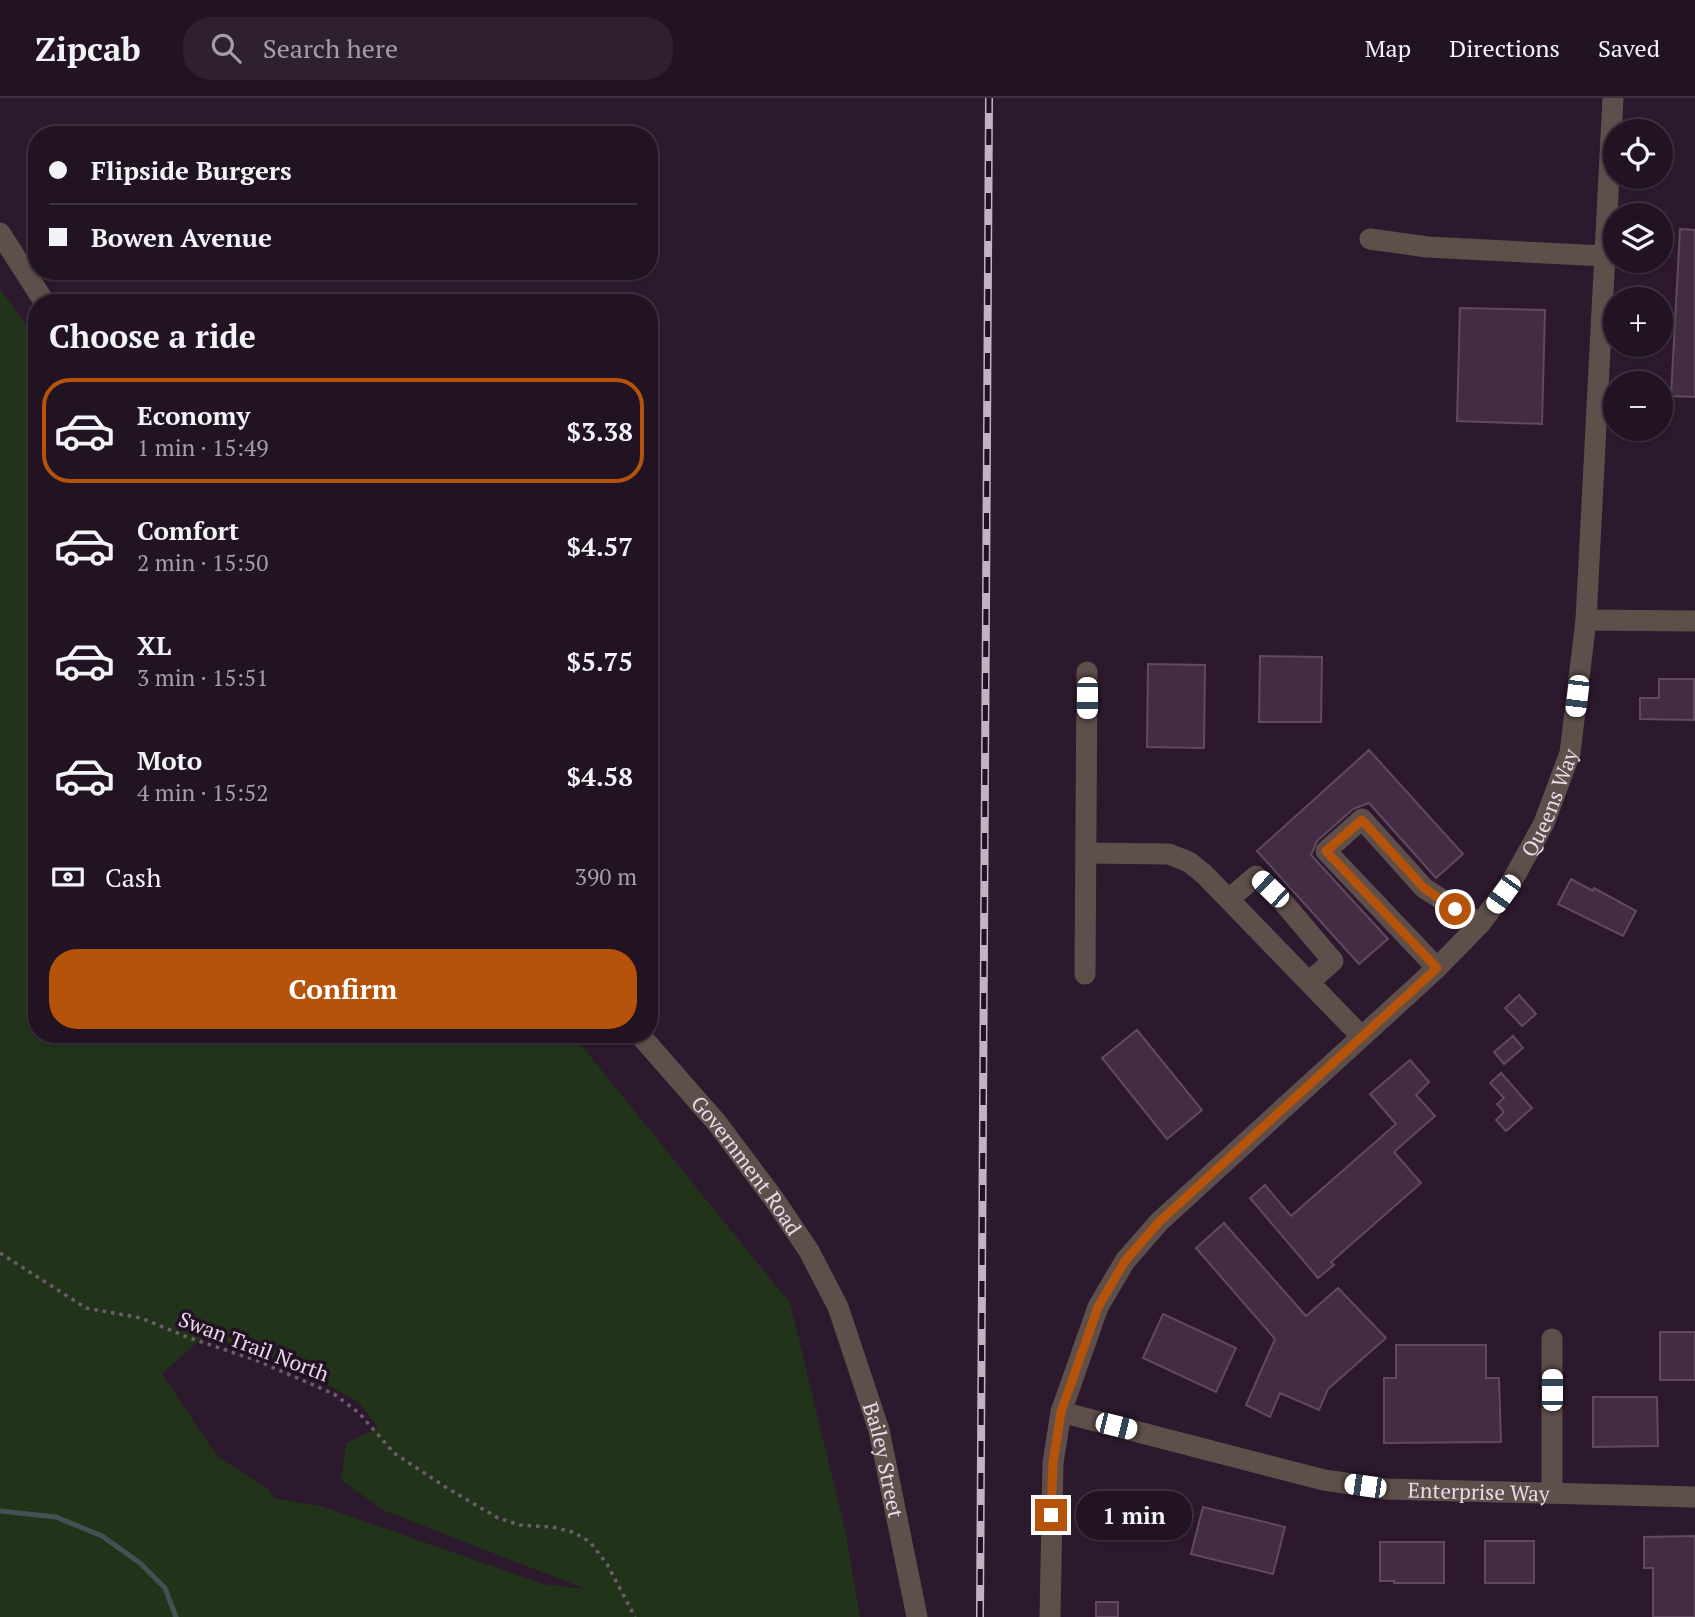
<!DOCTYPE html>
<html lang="en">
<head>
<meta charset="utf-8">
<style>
	body { margin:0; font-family:"PT Serif",serif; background:#2e202f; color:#f1f3f6; height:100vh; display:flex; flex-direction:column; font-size:26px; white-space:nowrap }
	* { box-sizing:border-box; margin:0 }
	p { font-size:23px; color:#a29ea5 }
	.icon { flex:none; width:38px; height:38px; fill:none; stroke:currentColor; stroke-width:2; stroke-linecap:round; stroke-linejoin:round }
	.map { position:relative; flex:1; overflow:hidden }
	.panel { position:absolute; left:28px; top:196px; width:630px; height:749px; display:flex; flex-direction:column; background:#221322; border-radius:28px; box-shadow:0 2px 5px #0004,0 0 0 2px #3f3240 }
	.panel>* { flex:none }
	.guide { position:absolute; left:28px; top:28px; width:630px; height:154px; border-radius:28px; box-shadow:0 2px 5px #0004,0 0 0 2px #3f3240; display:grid; align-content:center; height:154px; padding:0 21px; background:#221322 }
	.fabs { position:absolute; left:1603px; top:21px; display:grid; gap:14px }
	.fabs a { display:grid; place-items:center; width:70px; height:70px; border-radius:50%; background:#221322; box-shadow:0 2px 5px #0004,0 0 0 2px #3f3240; font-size:35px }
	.end { position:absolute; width:32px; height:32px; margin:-16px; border:9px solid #b45309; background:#fff; box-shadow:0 0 0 4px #fff }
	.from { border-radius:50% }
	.bubble { position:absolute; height:49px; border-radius:24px; background:#221322; box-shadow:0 2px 5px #0004,0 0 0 2px #3f3240; font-size:23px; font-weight:700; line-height:49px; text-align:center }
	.car { position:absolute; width:21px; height:42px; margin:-21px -10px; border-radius:9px; box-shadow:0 0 5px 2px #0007; background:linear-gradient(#fff 24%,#345 0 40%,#fff 0 76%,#345 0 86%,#fff 0) }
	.guide b { display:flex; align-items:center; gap:24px; height:66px; font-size:26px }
	.guide b+b { border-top:2px solid #3f3240 }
	.guide i { width:18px; height:18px; background:#f1f3f6 }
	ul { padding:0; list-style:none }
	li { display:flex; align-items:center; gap:21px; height:105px; margin:0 14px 10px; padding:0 7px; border:4px solid transparent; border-radius:28px }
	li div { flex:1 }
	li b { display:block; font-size:26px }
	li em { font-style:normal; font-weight:700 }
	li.selected { border-color:#b45309 }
	li>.icon { width:63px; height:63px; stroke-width:1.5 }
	h2 { padding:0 21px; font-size:32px; line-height:84px }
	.pay { display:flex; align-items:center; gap:18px; height:77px; padding:0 21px; font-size:26px }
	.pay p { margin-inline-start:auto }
	.cta { display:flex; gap:14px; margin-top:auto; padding:14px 21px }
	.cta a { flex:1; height:80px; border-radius:28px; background:#b45309; color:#fff; font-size:28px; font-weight:700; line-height:80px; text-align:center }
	header { display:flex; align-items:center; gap:42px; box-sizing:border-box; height:98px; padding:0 35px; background:#221322; border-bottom:2px solid #3f3240 }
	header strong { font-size:33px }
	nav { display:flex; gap:38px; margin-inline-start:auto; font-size:24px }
	.search { width:490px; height:63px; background:#2e202f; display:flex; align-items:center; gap:18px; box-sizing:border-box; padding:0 24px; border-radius:28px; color:#a29ea5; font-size:26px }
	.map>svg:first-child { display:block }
	.green { fill:#213419; fill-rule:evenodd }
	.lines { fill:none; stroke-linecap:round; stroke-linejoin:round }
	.stream { stroke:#455055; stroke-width:5 }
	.building { fill:#422d43; stroke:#614a61; stroke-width:2 }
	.path { stroke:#6e5c6e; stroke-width:3.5; stroke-dasharray:3.5 5; stroke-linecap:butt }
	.minor { stroke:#5e4f4b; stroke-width:21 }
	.rail-casing { stroke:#c2b3c2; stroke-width:8 }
	.rail { stroke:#231024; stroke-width:5; stroke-dasharray:16; stroke-linecap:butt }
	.route { stroke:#b45309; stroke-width:9 }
	.labels { text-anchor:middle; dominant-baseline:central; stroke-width:7; stroke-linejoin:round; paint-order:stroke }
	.street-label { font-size:21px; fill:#e7d9e7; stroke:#231024 }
</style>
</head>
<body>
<header>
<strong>Zipcab</strong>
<div class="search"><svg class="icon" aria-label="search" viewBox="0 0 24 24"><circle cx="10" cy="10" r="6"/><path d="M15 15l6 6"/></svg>Search here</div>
<nav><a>Map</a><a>Directions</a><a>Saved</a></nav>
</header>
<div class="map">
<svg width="1695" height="1519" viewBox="0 0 1695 1519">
	<rect width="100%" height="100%" fill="#2d192e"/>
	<!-- green -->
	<path class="green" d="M0,191L37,242V936H572L790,1205L846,1436L860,1519H0ZM204,1238L281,1262L359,1304L378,1330L346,1345L341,1382L383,1412L586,1491L543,1486L321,1408L276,1401L268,1391L218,1359L162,1276Z"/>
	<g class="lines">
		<!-- stream -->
		<polyline class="stream" points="0,1413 56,1419 102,1438 140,1465 165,1490 176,1519"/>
	</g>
	<!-- building -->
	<g class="building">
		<polygon points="1680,131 1695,132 1695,299 1671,298"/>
		<polygon points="1460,210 1545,212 1542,326 1457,323"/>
		<polygon points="1260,558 1322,559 1321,624 1259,624"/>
		<polygon points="1148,566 1205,567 1204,650 1147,649"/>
		<polygon points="1659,581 1694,581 1694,622 1640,621 1640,600 1659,600"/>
		<polygon points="1369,652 1463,756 1436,780 1369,705 1353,711 1317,743 1311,757 1388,841 1359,866 1257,753"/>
		<polygon points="1571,781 1593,793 1594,790 1636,813 1623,838 1558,806"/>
		<polygon points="1519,897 1536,916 1522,928 1505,910"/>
		<polygon points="1137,932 1202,1012 1167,1041 1102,960"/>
		<polygon points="1513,938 1523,950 1504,966 1494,954"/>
		<polygon points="1410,962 1429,984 1416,997 1435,1018 1394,1054 1421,1085 1331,1164 1334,1167 1318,1180 1250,1100 1265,1087 1291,1118 1396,1026 1370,996"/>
		<polygon points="1501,975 1532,1010 1506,1033 1496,1022 1504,1014 1497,1006 1504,1000 1490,985"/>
		<polygon points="1224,1125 1306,1218 1338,1190 1386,1240 1328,1291 1319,1312 1280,1295 1270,1319 1246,1307 1275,1241 1196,1150"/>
		<polygon points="1163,1216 1236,1250 1216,1294 1143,1260"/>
		<rect x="1660" y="1234" width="35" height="48"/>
		<polygon points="1396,1247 1486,1247 1486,1280 1499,1280 1501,1344 1384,1345 1384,1280 1396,1280"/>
		<polygon points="1593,1299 1657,1299 1658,1348 1593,1349"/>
		<polygon points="1203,1409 1285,1429 1273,1476 1191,1456"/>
		<polygon points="1695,1438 1695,1519 1653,1519 1653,1470 1644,1470 1644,1439"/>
		<rect x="1485" y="1443" width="49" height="42"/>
		<polygon points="1380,1444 1444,1444 1444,1485 1394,1485 1394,1483 1380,1483"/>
		<rect x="1096" y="1504" width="22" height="15"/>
	</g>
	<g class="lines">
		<!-- path -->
		<polyline class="path" points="0,1155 86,1210 141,1220 187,1239 258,1263 334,1296 359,1315 394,1355 447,1390 498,1420 520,1427 552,1429 573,1434 590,1444 607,1466 635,1519"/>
		<!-- minor -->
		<g class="minor">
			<polyline points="0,135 45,205"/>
			<polyline points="1370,141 1427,149 1605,158"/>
			<polyline points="1586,522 1695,523"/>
			<polyline points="1086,755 1169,756 1189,764 1204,776 1361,938"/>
			<polyline points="1229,801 1256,778 1283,804 1333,863 1309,884"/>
			<polyline points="1437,870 1326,753 1362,721 1424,790 1480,826"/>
			<polyline points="1085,876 1087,574"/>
			<path id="s1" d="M639,936L717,1025L774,1101L809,1153L838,1209L879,1332L917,1519"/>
			<path id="s2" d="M1061,1314L1324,1382L1386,1391L1695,1399"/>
			<polyline points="1552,1395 1552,1241"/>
			<path id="s3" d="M1050,1519L1053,1365L1061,1314L1098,1209L1125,1163L1159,1124L1437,870L1480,826L1512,783L1544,725L1570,655L1586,522L1613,0"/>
		</g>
		<!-- rail casing -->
		<g class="rail-casing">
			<polyline id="rail" points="980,1519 989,0"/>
		</g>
		<!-- rail -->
		<use href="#rail" class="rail"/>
	</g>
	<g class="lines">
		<!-- route -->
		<polyline class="route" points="1051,1417 1053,1365 1061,1314 1098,1209 1125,1163 1159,1124 1437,870 1326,753 1362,722 1424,790 1455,811"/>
	</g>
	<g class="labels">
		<!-- street labels -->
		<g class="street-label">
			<text stroke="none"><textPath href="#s3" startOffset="1001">Queens Way</textPath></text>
			<text stroke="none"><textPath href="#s1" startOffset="170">Government Road</textPath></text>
			<text transform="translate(254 1248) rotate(21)">Swan Trail North</text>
			<text stroke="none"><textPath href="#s1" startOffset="499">Bailey Street</textPath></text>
			<text stroke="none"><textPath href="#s2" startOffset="427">Enterprise Way</textPath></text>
		</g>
	</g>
</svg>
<div class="fabs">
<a><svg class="icon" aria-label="locate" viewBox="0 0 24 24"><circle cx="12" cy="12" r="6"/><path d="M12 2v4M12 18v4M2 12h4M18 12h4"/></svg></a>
<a><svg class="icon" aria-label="layers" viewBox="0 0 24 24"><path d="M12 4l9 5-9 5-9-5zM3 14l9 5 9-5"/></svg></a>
<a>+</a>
<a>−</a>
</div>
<i class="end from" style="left:1455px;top:811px"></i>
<i class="end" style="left:1051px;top:1417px"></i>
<div class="bubble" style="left:1076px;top:1393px;width:116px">1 min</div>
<i class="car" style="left:1577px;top:598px;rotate:187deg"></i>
<i class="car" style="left:1087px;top:600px;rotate:180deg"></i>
<i class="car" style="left:1270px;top:791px;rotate:314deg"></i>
<i class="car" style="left:1503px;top:796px;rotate:216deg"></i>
<i class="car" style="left:1552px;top:1292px;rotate:0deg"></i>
<i class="car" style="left:1116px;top:1328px;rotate:104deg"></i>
<i class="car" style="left:1365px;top:1388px;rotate:278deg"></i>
<div class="guide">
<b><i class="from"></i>Flipside Burgers</b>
<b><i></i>Bowen Avenue</b>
</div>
<section class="panel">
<h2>Choose a ride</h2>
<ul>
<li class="selected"><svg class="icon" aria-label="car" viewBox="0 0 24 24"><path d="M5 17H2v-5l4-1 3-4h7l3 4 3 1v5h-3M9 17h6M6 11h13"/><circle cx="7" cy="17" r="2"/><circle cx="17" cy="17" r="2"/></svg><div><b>Economy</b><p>1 min · 15:49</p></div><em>$3.38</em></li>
<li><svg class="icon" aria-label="car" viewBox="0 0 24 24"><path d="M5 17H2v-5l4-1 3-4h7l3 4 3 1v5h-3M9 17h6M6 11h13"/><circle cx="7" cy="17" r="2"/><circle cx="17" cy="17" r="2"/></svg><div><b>Comfort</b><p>2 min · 15:50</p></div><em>$4.57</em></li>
<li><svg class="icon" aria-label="car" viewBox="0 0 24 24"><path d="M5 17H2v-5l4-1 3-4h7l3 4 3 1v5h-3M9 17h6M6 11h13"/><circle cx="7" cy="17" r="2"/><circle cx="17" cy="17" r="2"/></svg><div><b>XL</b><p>3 min · 15:51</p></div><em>$5.75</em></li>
<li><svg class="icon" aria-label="car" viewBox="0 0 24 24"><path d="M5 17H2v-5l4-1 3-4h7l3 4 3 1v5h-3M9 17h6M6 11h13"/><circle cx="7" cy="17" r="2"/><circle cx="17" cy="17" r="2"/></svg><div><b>Moto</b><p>4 min · 15:52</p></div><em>$4.58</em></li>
</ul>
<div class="pay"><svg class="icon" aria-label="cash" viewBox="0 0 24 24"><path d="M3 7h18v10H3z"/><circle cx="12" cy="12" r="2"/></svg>Cash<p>390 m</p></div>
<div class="cta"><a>Confirm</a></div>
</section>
</div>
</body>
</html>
